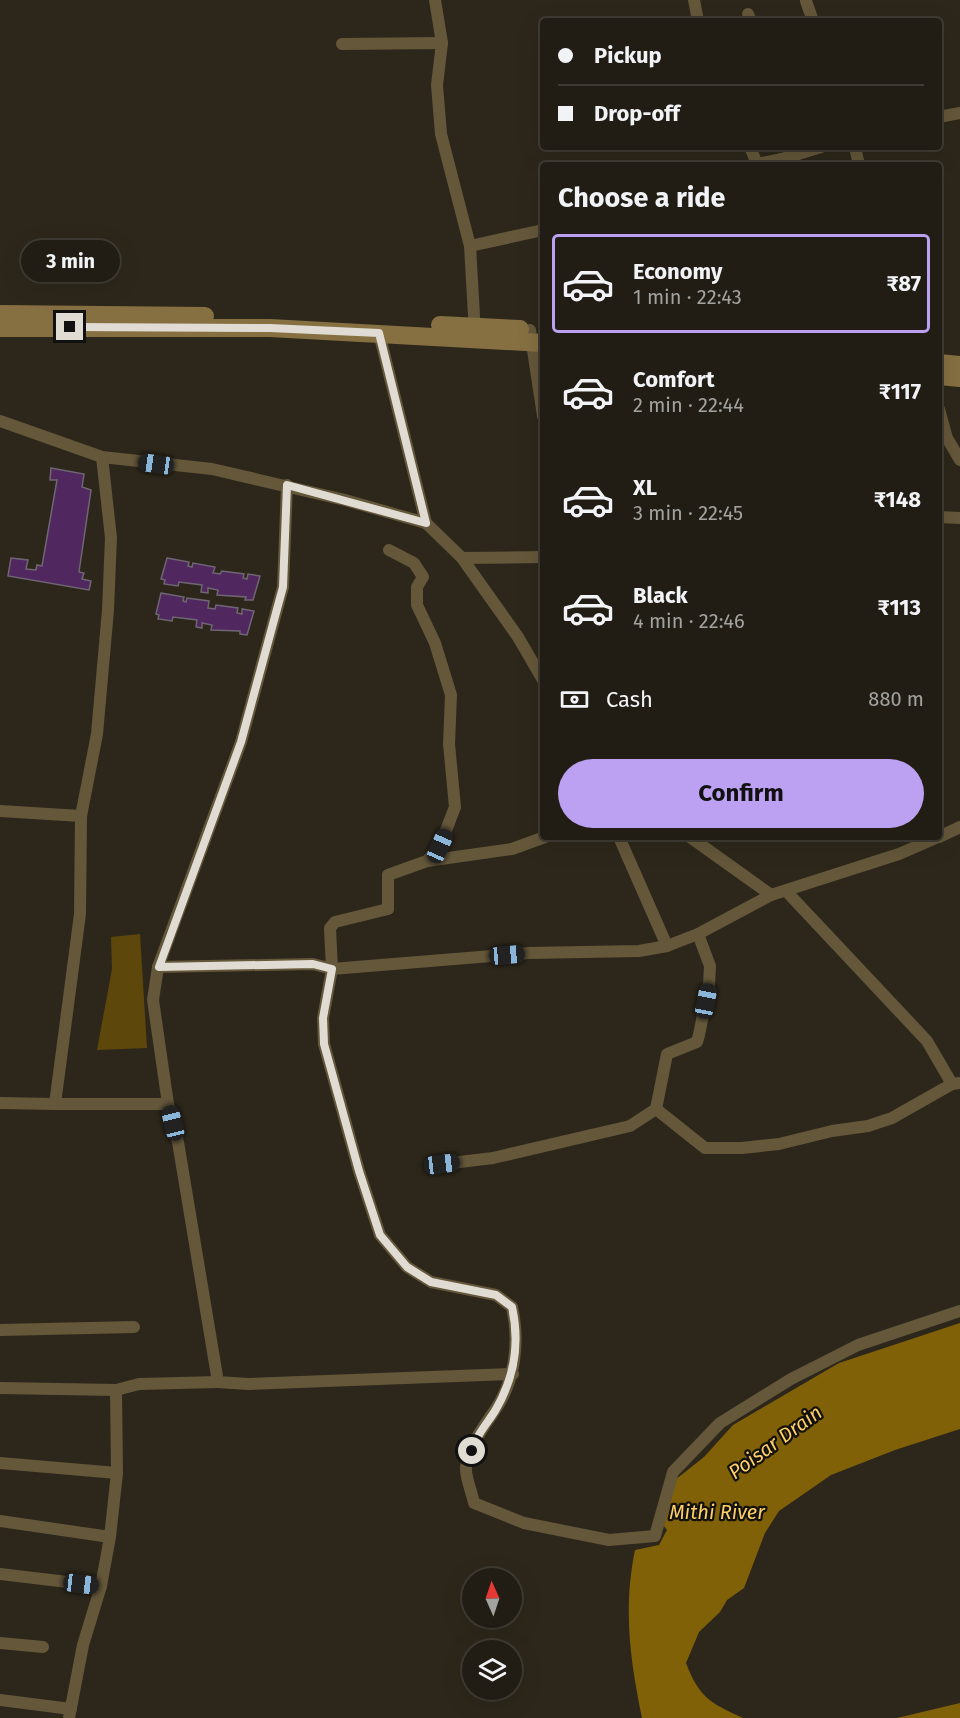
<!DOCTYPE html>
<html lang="en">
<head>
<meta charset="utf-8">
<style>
	body { margin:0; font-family:"Fira Sans",sans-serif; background:#2e2a22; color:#f1f3f6; height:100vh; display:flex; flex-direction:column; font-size:22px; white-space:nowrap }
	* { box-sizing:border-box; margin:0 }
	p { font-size:20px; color:#a2a2a0 }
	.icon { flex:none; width:33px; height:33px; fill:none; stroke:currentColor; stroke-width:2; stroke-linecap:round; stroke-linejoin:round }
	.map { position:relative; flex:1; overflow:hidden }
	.panel { position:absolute; left:540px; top:162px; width:402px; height:678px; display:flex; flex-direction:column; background:#221d14; border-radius:6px; box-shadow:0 6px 24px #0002,0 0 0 2px #3f3b34 }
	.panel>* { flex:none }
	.guide { position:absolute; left:540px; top:18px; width:402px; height:132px; border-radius:6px; box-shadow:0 6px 24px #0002,0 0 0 2px #3f3b34; display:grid; align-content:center; height:132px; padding:0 18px; background:#221d14 }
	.needle { width:39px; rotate:357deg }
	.controls { position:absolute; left:462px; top:1568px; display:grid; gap:12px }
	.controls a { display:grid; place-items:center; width:60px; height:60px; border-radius:50%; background:#221d14; box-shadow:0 6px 24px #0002,0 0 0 2px #3f3b34; font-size:30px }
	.end { position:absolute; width:27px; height:27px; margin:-14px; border:8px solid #e0dcd4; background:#111; box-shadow:0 0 0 3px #111 }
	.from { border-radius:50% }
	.bubble { position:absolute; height:42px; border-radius:21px; background:#221d14; box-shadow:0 6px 24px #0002,0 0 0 2px #3f3b34; font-size:20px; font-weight:700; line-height:42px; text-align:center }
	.car { position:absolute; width:18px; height:36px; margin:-18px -9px; border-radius:8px; box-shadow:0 0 4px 2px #0007; background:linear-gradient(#222 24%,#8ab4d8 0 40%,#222 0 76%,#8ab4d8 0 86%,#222 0) }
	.guide b { display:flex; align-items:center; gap:21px; height:57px; font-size:22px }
	.guide b+b { border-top:2px solid #3f3b34 }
	.guide i { width:15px; height:15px; background:#f1f3f6 }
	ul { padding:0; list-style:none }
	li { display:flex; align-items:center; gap:18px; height:99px; margin:0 12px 9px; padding:0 6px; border:3px solid transparent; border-radius:6px }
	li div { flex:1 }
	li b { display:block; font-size:22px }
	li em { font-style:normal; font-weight:700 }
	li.current { border-color:#bca0f2 }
	li>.icon { width:54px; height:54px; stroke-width:1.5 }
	h2 { padding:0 18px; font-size:27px; line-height:72px }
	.pay { display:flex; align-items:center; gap:15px; height:66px; padding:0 18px; font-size:22px }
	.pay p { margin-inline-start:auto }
	.cta { display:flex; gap:12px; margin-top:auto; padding:12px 18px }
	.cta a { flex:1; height:69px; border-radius:36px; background:#bca0f2; color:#111; font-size:24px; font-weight:700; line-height:69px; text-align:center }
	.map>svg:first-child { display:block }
	.green { fill:#5e470a }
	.water { fill:#816108 }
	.building { fill:#50275e; stroke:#6f6673; stroke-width:1.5 }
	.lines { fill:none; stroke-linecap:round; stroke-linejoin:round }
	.street { stroke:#64573a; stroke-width:12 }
	.secondary { stroke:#867042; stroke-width:18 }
	.route { stroke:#e0dcd4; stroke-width:8 }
	.labels { text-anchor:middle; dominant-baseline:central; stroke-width:4.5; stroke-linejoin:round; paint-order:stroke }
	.water-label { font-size:20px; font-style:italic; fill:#fecf68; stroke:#13110b }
</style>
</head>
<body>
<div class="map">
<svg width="960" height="1718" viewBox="0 0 960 1718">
	<rect width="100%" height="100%" fill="#2d271b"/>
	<!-- green -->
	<polygon class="green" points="140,934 147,1048 97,1050 112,969 111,937"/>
	<!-- water -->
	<g class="water">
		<path d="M960,1323V1429L895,1450L831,1475L779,1511L765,1533L744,1588L727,1600L720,1612L699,1632L686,1663C699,1697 710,1703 743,1718H642C630,1660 623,1608 635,1550L659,1545L667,1530L658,1518L675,1480L704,1457L733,1425L839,1363Z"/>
		<polygon points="960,1703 960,1718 897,1718"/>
	</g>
	<!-- building -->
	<g class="building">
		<polygon points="51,468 84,474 82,487 91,490 79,572 84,573 82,579 91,581 89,590 8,576 11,558 28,560 26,569 36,570 37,565 42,566 57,480 50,480"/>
		<polygon points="167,558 189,562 188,566 192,567 193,563 215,567 213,573 220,574 222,571 244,574 243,578 247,579 248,574 260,576 253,600 245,600 246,597 217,595 218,590 208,588 208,593 201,592 202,585 179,582 178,586 164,584 165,580 161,579"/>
		<polygon points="161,593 184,597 183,601 186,602 187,598 209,601 208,608 215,609 216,605 238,608 237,613 242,614 242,609 254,611 247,635 240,634 240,631 211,630 212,625 202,623 202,628 196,627 197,620 173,617 172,621 158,619 159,615 156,614"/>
	</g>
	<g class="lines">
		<!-- street -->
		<g class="street">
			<polyline points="435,0 442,43 437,85 441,134 470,246 475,333"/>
			<polyline points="694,0 698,21"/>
			<polyline points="806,1 813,21"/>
			<polyline points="748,14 751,21"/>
			<polyline points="342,44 442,43"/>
			<polyline points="939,117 960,113"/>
			<polyline points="750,147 757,164 782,159"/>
			<polyline points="855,147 859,165"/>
			<polyline points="783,165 782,159 821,147"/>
			<polyline points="470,246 543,230"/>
			<polyline points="530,330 543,416"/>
			<polyline points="939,409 947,438 960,460"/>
			<polyline points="0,421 102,457 212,469 345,500 426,523 379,333"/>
			<polyline points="939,517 960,518"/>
			<polyline points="426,523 462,558 543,557"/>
			<path d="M389,550L414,563L423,577L417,587V605L435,643L451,695L449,744L455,807L440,846L427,861L388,875V909L335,922L330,928L332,969L323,1018L324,1044L359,1171L380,1235L407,1267L431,1282L496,1295L512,1307C520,1343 515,1383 493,1413C482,1429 469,1446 466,1467C465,1477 472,1492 474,1503L524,1523L609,1540L655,1536L673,1472L720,1423L791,1379L858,1345L960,1311"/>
			<polyline points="462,558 518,637 543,680"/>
			<polyline points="0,811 81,816"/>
			<polyline points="619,837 667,946"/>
			<polyline points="690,837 771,895"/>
			<polyline points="939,837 960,827"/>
			<polyline points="427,861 512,849 545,837"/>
			<polyline points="787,892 927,1041 952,1084"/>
			<polyline points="158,967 241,742 283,587 287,485"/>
			<polyline points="0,1103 55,1104 80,914 81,816 97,734 108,610 111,538 102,457"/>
			<polyline points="55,1104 168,1104"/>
			<polyline points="656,1109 705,1148 742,1148 779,1144 832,1131 868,1126 892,1118 952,1084 960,1083"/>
			<polyline points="443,1164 493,1158 630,1126 656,1109 667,1054 697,1042 699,1035 709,985 710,966 698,934"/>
			<polyline points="0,1330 134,1327"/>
			<polyline points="513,1374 248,1384 218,1382 178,1142 168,1104 153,1000 158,967 313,964 332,969 529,953 639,951 667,946 698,934 771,895 899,854 938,837"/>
			<polyline points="0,1388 116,1390 139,1384 218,1382"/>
			<polyline points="0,1463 117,1473"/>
			<polyline points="0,1521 110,1537"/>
			<polyline points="0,1574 101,1586"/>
			<polyline points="0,1643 43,1647"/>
			<polyline points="0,1700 71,1709"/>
			<polyline points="69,1718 83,1645 101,1586 110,1537 117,1473 116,1390"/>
		</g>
		<!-- secondary -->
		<g class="secondary">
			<polyline points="0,314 205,316"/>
			<polyline points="440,325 520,329"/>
			<polyline points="0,328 270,328 543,343"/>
			<polyline points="939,363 960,365"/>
			<polyline points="939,376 960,378"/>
		</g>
	</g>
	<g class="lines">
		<!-- route -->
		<path class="route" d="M70,327L270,328L379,333L426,523L287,485L283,587L241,742L159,967L313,964L332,969L323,1018L324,1044L359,1171L380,1235L407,1267L431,1282L496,1295L512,1307C520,1343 514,1379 495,1411C486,1425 477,1434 472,1451"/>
	</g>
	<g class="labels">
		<!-- water labels -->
		<g class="water-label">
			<text transform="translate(775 1442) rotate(-36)">Poisar Drain</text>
			<text x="717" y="1512">Mithi River</text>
		</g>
	</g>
</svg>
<div class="controls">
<a><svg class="needle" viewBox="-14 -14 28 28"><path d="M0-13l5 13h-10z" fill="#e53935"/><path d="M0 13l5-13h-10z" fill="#a2a2a0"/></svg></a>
<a><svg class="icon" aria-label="layers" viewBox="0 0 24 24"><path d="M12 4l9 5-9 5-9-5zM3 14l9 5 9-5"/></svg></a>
</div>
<i class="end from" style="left:472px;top:1451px"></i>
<i class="end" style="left:70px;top:327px"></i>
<div class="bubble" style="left:21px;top:240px;width:99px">3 min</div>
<i class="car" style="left:156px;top:464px;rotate:278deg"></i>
<i class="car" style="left:440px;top:846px;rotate:24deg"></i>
<i class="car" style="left:507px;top:955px;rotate:85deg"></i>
<i class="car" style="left:706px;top:1001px;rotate:11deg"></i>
<i class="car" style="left:173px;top:1123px;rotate:346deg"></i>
<i class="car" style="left:442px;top:1164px;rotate:83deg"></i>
<i class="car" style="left:81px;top:1584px;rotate:97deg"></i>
<div class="guide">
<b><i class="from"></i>Pickup</b>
<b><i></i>Drop-off</b>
</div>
<section class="panel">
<h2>Choose a ride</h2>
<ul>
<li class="current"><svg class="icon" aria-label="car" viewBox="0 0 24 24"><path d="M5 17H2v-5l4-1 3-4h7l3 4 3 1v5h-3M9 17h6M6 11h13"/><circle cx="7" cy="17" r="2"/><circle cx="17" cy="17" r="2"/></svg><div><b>Economy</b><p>1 min · 22:43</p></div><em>₹87</em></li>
<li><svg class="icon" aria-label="car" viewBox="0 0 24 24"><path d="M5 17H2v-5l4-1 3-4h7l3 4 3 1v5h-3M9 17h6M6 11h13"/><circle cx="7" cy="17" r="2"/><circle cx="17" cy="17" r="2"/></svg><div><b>Comfort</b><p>2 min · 22:44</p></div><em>₹117</em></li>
<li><svg class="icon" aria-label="car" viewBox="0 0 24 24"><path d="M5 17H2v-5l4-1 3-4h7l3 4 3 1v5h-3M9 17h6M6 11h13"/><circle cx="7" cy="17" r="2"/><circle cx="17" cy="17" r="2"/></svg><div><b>XL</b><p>3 min · 22:45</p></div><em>₹148</em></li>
<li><svg class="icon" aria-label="car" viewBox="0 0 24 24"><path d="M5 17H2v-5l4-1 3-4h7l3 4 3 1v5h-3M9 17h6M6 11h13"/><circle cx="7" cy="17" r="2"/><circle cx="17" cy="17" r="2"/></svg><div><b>Black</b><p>4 min · 22:46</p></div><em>₹113</em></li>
</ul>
<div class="pay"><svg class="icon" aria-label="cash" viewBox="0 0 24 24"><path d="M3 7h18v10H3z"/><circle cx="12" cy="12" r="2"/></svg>Cash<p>880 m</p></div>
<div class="cta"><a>Confirm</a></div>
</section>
</div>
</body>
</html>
